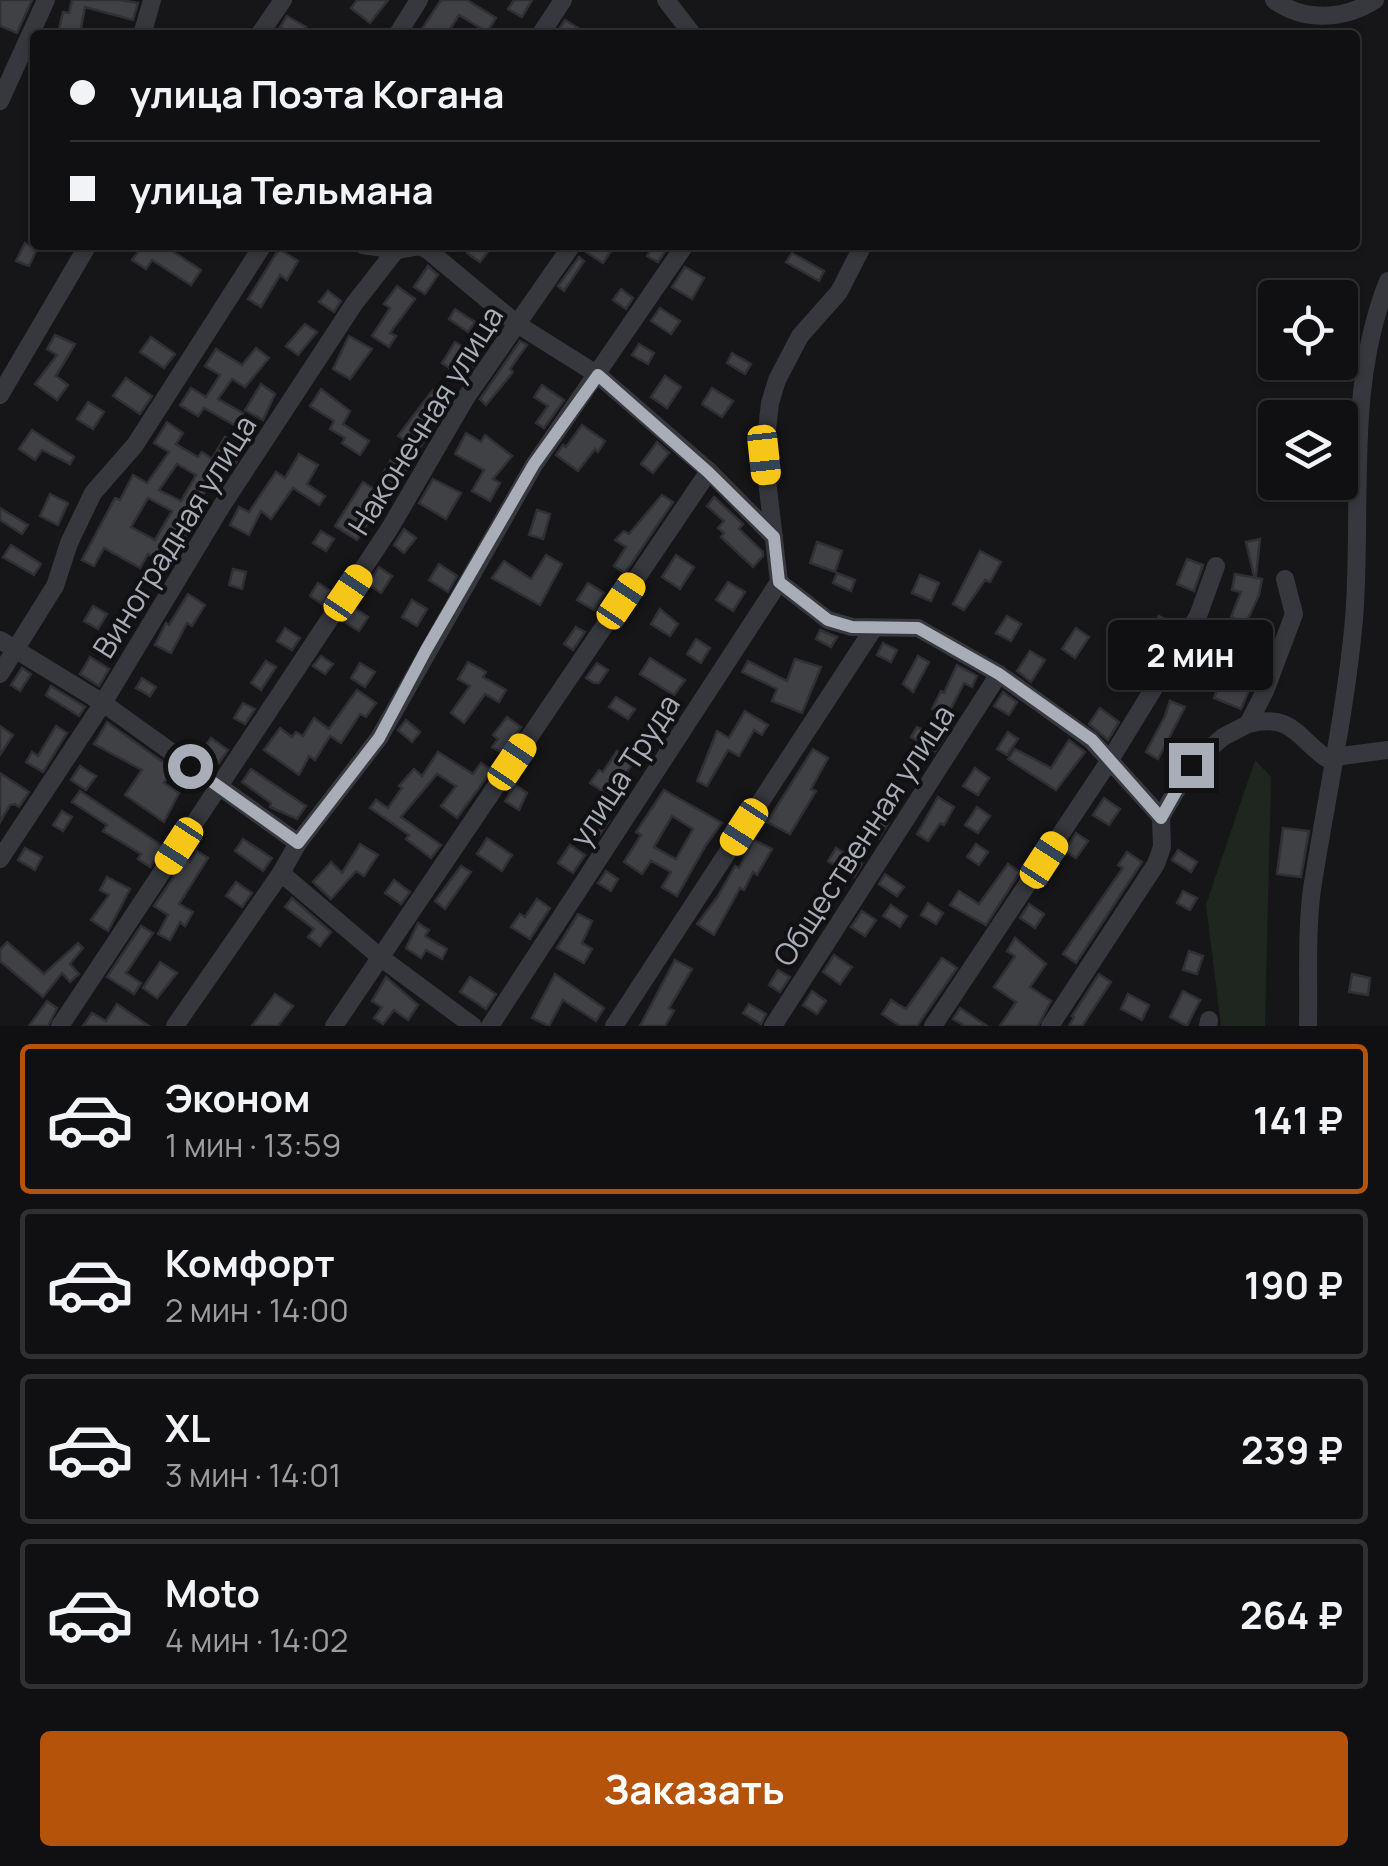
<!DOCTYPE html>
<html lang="ru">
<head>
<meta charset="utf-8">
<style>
	body { margin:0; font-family:Manrope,sans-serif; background:#19191b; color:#f1f3f6; height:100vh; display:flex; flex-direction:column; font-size:38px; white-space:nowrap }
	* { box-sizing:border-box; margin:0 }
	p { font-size:32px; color:#9c9d9f }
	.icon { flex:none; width:55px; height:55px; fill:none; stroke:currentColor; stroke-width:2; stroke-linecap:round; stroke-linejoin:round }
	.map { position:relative; height:1026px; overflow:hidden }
	.sheet { display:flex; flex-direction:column; background:#101012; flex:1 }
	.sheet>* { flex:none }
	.banner { position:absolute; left:30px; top:30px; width:1330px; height:220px; border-radius:10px; box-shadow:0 2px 8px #0004,0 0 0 2px #303032; display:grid; align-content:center; height:220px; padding:0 40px; background:#101012 }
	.controls { position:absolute; left:1258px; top:280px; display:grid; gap:20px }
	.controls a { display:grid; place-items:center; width:100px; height:100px; border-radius:10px; background:#101012; box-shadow:0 2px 8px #0004,0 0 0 2px #303032; font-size:50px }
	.end { position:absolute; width:45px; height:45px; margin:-22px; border:12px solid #a8adb8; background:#111; box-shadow:0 0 0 5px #111 }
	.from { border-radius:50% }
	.bubble { position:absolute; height:70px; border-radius:10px; background:#101012; box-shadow:0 2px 8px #0004,0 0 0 2px #303032; font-size:32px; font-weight:700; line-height:70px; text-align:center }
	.car { position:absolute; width:30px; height:60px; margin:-30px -15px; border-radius:12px; box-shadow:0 0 8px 2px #0007; background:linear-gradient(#f5c518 24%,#345 0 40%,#f5c518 0 76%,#345 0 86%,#f5c518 0) }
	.banner b { display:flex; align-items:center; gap:35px; height:95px; font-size:38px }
	.banner b+b { border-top:2px solid #303032 }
	.banner i { width:25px; height:25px; background:#f1f3f6 }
	ul { padding:18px 0 0; list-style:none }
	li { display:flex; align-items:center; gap:30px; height:150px; margin:0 20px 15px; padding:0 20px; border:5px solid #303032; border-radius:10px }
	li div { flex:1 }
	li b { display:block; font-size:38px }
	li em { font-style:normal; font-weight:700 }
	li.selected { border-color:#b45309 }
	li>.icon { width:90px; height:90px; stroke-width:1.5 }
	.primary-button { display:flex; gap:20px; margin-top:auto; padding:20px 40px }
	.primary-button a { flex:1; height:115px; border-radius:10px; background:#b45309; color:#fff; font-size:40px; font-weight:700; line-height:115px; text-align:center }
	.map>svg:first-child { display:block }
	.green { fill:#1e261f }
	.building { fill:#404145; stroke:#303034; stroke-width:2.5; fill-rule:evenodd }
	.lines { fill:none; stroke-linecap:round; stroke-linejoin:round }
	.street { stroke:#37383d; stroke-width:18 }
	.route { stroke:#a8adb8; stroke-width:12 }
	.labels { text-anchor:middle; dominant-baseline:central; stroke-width:8; stroke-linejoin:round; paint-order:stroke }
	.street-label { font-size:30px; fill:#a8adb8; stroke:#111113 }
</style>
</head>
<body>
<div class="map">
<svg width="1388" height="1026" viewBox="0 0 1388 1026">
	<rect width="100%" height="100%" fill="#161618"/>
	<!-- green -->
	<polygon class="green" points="1255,760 1271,777 1265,1026 1221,1026 1206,905"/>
	<!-- building -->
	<g class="building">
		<polygon points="0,0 32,0 17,33 0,26"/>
		<polygon points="72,0 120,0 138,3 133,20 85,7 80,33 59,29 63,12 69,13"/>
		<polygon points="357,0 388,0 370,23 351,8"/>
		<polygon points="441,0 467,0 496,18 487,32 459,15 446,35 418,35"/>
		<polygon points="514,0 532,0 522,17 508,9"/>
		<polygon points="287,16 306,27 301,35 294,35 280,27"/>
		<polygon points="565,20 575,26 589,35 555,35"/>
		<polygon points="25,243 37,249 29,266 16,261"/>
		<polygon points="143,245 172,245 169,249 201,270 191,285 152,260 146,269 132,260"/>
		<polygon points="473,245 493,245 480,262 467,253"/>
		<polygon points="584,245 615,245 603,263 583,250"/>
		<polygon points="654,245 668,247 658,262 647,256"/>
		<polygon points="279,249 298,261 287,280 280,275 261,307 248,299"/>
		<polygon points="792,253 824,271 819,281 786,262"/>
		<polygon points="579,257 584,261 564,291 558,286"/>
		<polygon points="428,266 438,275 425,294 414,287"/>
		<polygon points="685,267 704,278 692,299 672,287"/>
		<polygon points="397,286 415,299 390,333 396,336 389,347 372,336 390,308 384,304"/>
		<polygon points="621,289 633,298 626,309 613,300"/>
		<polygon points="328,291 341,301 334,312 319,302"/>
		<polygon points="660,308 680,321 671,334 651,321"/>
		<polygon points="455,309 475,322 468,332 449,319"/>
		<polygon points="305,324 317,332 298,355 286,346"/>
		<polygon points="55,335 75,344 56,376 68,385 57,400 35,384 57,355 47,349"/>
		<polygon points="349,336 372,349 350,379 333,369"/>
		<polygon points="151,337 175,354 164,368 140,352"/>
		<polygon points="520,341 527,345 510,369 513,372 486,405 480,399"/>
		<polygon points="455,342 479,357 465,378 442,363"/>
		<polygon points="639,344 654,353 648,364 632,355"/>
		<polygon points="256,348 269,358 245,387 232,379 218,399 243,413 236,426 204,408 198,416 180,405 191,388 206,397 220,375 205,366 216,349 242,365"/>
		<polygon points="732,353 751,364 745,374 727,363"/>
		<polygon points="665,376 681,387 667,408 651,397"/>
		<polygon points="126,378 152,396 140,414 113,396"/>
		<polygon points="261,384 275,394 263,420 245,410"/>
		<polygon points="542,385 564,400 544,428 536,423 548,406 534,397"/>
		<polygon points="712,388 733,401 722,417 702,404"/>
		<polygon points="321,389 350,411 343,424 369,441 360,455 342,443 345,438 330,429 334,421 310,406"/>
		<polygon points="433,390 447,399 424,435 427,437 419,449 398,436"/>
		<polygon points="88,402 104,412 93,429 77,419"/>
		<path d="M167,422L183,433L176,444L198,457L202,452L212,459L225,437L245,448L235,464L226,458L211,480L191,518L195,520L170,567L148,554L140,568L104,548L94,566L82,560L115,498L120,500L133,475L147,483L169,452L154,443ZM177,464L196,475L181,501L159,490ZM148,498L172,511L155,540L131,527Z"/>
		<polygon points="582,425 605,441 598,452 595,449 578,471 556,455 563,445 566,447"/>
		<polygon points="32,430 74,457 70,464 42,450 35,460 19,449"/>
		<polygon points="466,433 481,442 485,435 512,456 493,479 500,483 490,501 472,491 484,470 455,454"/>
		<polygon points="657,442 669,453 653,473 641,464"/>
		<polygon points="299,454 318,465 307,484 325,496 319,505 293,488 271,519 261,511 249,535 230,525 239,507 249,512 276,472 285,478"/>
		<polygon points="391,460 407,469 397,485 382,475"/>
		<polygon points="433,479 461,493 446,519 419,503"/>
		<polygon points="363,482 380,493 363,520 368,523 357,540 335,526"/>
		<polygon points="50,494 68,503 58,525 40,516"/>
		<polygon points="662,495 673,502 625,573 614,566 626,547 615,540 624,531 629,534"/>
		<polygon points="714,497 743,524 739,529 763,552 763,556 753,567 721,537 724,533 718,528 724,521 707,506"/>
		<polygon points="0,508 28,525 22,534 0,520"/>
		<polygon points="537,510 550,514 543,539 529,535"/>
		<polygon points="404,529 416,538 404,553 394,545"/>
		<polygon points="321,531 334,539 326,551 313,543"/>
		<polygon points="1260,539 1256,576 1254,576 1246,542"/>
		<polygon points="817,542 842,551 835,572 810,563"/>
		<polygon points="11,545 41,564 34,575 3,557"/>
		<polygon points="980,551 1001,562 990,582 985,580 964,610 953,604"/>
		<polygon points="546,555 562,564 540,605 492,578 504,561 531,579"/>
		<polygon points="676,555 694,567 680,589 662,577"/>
		<polygon points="1187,559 1203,565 1194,591 1177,584"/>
		<polygon points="439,564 457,576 448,592 429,580"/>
		<polygon points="379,567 392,576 381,593 368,584"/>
		<polygon points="233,569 246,572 242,589 229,585"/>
		<polygon points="837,573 855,580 851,591 833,583"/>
		<polygon points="1235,574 1262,579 1259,595 1246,623 1231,617 1241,592 1232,590"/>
		<polygon points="920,575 939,583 931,601 912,593"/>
		<polygon points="728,582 745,592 733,611 716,600"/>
		<polygon points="318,583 331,591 322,604 310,596"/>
		<polygon points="588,583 604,593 594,610 577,600"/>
		<polygon points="188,594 205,605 192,626 187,623 171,653 155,645 166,623 169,625"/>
		<polygon points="412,600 427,609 417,626 402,617"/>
		<polygon points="93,606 107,614 98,629 84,621"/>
		<polygon points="353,607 368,617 359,631 343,621"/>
		<polygon points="660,609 678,624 670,636 651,624"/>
		<polygon points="1007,616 1021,624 1011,641 996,633"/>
		<polygon points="1159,616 1177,625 1170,637 1153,627"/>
		<polygon points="576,627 585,632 573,650 564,644"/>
		<polygon points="285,628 300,638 292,650 277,641"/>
		<polygon points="1076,628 1089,637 1075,658 1062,649"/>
		<polygon points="820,630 837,637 831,647 816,639"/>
		<polygon points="696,639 710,648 701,663 687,654"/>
		<polygon points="883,643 897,650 891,662 877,655"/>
		<polygon points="1140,643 1159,655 1149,673 1129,660"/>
		<polygon points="1030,651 1045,660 1031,682 1017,671"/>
		<polygon points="321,656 333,664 325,674 313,666"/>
		<polygon points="918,656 929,662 913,692 903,684"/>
		<polygon points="90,657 109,669 99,686 80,674"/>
		<polygon points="650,658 685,680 674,695 640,674"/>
		<polygon points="795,659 821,667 802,713 772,701 777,689 742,672 748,661 787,681"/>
		<polygon points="266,661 276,667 261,690 251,683"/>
		<polygon points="468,662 486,672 483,677 506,690 499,702 485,694 464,723 451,713 470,686 458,679"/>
		<polygon points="360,663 375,672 365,687 351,678"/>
		<polygon points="597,663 608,670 599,683 594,683 586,678"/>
		<polygon points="957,665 977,676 972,687 964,683 947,716 932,709 941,691 944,693"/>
		<polygon points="22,668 31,674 20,691 11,685"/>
		<polygon points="142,678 156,687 150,696 136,688"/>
		<polygon points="1221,679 1249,690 1241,709 1214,698"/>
		<polygon points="51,686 85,707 79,716 46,695"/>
		<polygon points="357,690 376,703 366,717 360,714 341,743 330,736 315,760 309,756 299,775 264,750 280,728 292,737 296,732 303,736 314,718 329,729"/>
		<polygon points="1003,692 1017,702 1009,715 994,706"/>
		<polygon points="616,697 635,709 628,719 609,707"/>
		<polygon points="1170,701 1185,707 1158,759 1146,752 1165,716"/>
		<polygon points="243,703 255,709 245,724 234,718"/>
		<polygon points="1100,708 1119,722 1108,740 1089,724"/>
		<polygon points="745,711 768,725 762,735 754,730 739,756 728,750 707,786 697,781 717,731 729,738"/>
		<polygon points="507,717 521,727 503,753 492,747 498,739 493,735"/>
		<polygon points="406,720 420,732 412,742 398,730"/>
		<polygon points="944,720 952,725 935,751 911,737 917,727 935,735"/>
		<polygon points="107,722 173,769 164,783 179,793 164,822 125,795 142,770 94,744"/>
		<polygon points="0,726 13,735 0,755"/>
		<polygon points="56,726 67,733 43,772 26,762 32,752 38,756"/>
		<polygon points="1008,732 1018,739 1007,755 997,749"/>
		<polygon points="211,738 228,750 219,763 202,751"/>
		<polygon points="1069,740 1085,752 1056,790 1008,759 1015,749 1051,768"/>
		<polygon points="813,749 828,758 811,789 816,791 790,834 767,822"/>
		<polygon points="617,751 634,761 620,783 625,786 616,800 590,783 599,770 603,772"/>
		<polygon points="438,752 473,774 481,763 492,770 457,818 441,806 456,786 437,774 401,817 441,845 431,858 406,839 409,835 370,808 376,800 388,808 402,788 399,786 414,769 422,776"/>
		<polygon points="80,766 96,776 86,790 71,780"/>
		<polygon points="975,768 989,778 978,795 963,786"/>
		<polygon points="251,769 306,806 297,819 270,807 271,803 242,782"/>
		<polygon points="0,773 29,792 19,807 15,804 10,805 0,822"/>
		<polygon points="515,785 527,793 519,810 505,801"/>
		<path d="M664,790L722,823L706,845L677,896L662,887L671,872L651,861L642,874L624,862L641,835L636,832ZM672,816L693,829L676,859L654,847Z"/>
		<polygon points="80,791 164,847 150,867 138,859 141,854 103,831 107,825 72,802"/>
		<polygon points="938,797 954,807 944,825 940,823 928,841 917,834"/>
		<polygon points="1104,798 1120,809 1109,825 1093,815"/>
		<polygon points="977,807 990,816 978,833 965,825"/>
		<polygon points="62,811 72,817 63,831 53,825"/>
		<polygon points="594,812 609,821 598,837 584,828"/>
		<polygon points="881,816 889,822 879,838 871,833"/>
		<polygon points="1283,828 1309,831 1301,877 1277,874"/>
		<polygon points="1076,833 1088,841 1076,858 1065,851"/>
		<polygon points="487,838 512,855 502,871 477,854"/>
		<polygon points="243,839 272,858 263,871 235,851"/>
		<polygon points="754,840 772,849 757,875 753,872 744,890 740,888 714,935 697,924 718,896 735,866 739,868"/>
		<polygon points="360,844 378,855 364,876 356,871 331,899 313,882 331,862 342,873"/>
		<polygon points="976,844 988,852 979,865 967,857"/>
		<polygon points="570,845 585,855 573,873 558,863"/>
		<polygon points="25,848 42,857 35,870 18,860"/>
		<polygon points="836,848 862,864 854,877 828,861"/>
		<polygon points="1178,850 1197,862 1191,872 1172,860"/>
		<polygon points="197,851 208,858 179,904 193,912 185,926 180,922 170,940 158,934 168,915 154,906 186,859 190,862"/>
		<polygon points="1127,852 1142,862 1076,963 1063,954 1123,868 1118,865"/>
		<polygon points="1008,864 1020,872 986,925 950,905 959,891 979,904"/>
		<polygon points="461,866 471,872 445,909 435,901"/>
		<polygon points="606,871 618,879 611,891 598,883"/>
		<polygon points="885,874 904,887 897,896 879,884"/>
		<polygon points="107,877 130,889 108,931 91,920 109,895 100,890"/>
		<polygon points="394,880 410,892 401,904 385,893"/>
		<polygon points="236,882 252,893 242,907 226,896"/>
		<polygon points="823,889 835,897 823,915 811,907"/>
		<polygon points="1183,891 1197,898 1190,910 1177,903"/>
		<polygon points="292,898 331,932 320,946 308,937 314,929 285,907"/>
		<polygon points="537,899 550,908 530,939 511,927 520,914 525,917"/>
		<polygon points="928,903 943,913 936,924 921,915"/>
		<polygon points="1029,904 1044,914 1035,928 1020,918"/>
		<polygon points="891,905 907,916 900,927 883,916"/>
		<polygon points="862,911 876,920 865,936 851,927"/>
		<polygon points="578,914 592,921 582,943 592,949 584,963 557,948"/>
		<polygon points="418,923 429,930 425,936 447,949 442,959 426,950 421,958 406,948"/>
		<polygon points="141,926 153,933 126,973 141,983 134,994 107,977"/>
		<polygon points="1015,938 1046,964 1030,987 1051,1001 1038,1026 1000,1026 1016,1002 994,987 1015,956 1007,951"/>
		<polygon points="7,942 44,974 78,943 83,948 70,964 79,974 70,982 62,973 43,997 0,961 0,950"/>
		<polygon points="1189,951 1203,956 1197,974 1183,970"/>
		<polygon points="834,955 852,967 840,984 823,972"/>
		<polygon points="942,958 957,968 917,1026 900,1026 882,1014 891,1000 906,1009"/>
		<polygon points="675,960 692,969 669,1008 674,1011 665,1026 640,1026"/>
		<polygon points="160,962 177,973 157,998 143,988"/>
		<polygon points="778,970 790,977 780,992 769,985"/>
		<polygon points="555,974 604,1008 596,1021 563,1000 549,1026 532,1018"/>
		<polygon points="1099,974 1111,982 1082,1026 1069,1026 1074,1017 1072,1016"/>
		<polygon points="1352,974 1370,978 1368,995 1349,992"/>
		<polygon points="386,977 418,1005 408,1020 394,1010 383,1024 374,1018 382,1007 372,1001"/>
		<polygon points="470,977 496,994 486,1009 460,992"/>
		<polygon points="812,991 826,1001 817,1014 803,1005"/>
		<polygon points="1183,991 1200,1000 1187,1026 1170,1017"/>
		<polygon points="275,994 293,1006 278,1026 252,1026"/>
		<polygon points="1128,994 1149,1005 1142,1020 1121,1009"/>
		<polygon points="47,1001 57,1008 48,1026 29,1026"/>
		<polygon points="117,1004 149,1026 83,1026 92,1013 106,1021"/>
		<polygon points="749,1004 766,1014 761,1024 743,1013"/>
		<polygon points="960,1008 987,1026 965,1026 953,1019"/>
	</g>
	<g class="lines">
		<!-- street -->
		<g class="street">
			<polyline points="666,0 693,35"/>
			<path d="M1274,0C1304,22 1344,20 1375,0"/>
			<polyline points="142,35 152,0"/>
			<polyline points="259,35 283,0"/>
			<polyline points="397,35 419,0"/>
			<polyline points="540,35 563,0"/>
			<polyline points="0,101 46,0"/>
			<polyline points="363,245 396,250 420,246 429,251 517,324 598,375 709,471 774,537"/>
			<polyline points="0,395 88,245"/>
			<polyline points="779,582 828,620 852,627 918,628 999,674 1091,740 1161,817 1162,847 1156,864 1050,1026"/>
			<polyline points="0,640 103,703 298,843"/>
			<polyline points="0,674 55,586 69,543 93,493 135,445 263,245"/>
			<path d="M1248,724C1291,713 1296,736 1326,758L1388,750"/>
			<polyline points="1161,817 1191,765 1223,737 1248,724 1265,691 1294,614 1285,579"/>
			<polyline points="0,859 103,703 221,507 354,304 400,245"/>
			<polyline points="281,873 380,957 473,1026"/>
			<polyline points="60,1026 390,528 467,396 572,245"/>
			<polyline points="175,1026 281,873 298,843 379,738 534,465 685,245"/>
			<polyline points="334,1026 709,471"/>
			<polyline points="490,1026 779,582 764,455 770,403 777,380 800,336 839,292 863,245"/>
			<polyline points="614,1026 874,628"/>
			<polyline points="773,1026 999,674"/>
			<polyline points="933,1026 1110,760 1198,616 1216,566"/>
			<polyline points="1208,1026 1209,1020"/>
			<path d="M1308,1026C1309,981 1306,934 1312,889C1326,799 1346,710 1354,619C1363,507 1345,388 1388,281"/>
		</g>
	</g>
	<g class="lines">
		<!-- route -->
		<polyline class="route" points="190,766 298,843 379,738 426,650 534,464 598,375 708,472 774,537 779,582 828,620 852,627 918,628 999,674 1092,740 1161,818 1191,765"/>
	</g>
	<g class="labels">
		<!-- street labels -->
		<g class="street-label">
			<text transform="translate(425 420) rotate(-58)">Наконечная улица</text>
			<text transform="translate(174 536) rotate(-58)">Виноградная улица</text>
			<text transform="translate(624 770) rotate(-57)">улица Труда</text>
			<text transform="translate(863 835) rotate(-57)">Общественная улица</text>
		</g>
	</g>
</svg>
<div class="controls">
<a><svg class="icon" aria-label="locate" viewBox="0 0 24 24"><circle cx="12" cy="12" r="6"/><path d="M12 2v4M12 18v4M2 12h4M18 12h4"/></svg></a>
<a><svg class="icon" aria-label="layers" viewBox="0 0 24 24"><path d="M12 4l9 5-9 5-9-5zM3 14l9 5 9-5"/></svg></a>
</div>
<i class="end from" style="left:190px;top:766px"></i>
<i class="end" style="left:1191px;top:765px"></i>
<div class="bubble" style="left:1108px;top:620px;width:165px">2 мин</div>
<i class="car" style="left:764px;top:455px;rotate:174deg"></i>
<i class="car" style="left:348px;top:593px;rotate:34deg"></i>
<i class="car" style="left:621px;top:601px;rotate:34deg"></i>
<i class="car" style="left:512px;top:762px;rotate:34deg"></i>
<i class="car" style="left:744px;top:827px;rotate:213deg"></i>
<i class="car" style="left:179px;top:846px;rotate:213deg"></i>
<i class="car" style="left:1044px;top:860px;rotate:33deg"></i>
<div class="banner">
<b><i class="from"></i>улица Поэта Когана</b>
<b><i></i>улица Тельмана</b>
</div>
</div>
<section class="sheet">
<ul>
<li class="selected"><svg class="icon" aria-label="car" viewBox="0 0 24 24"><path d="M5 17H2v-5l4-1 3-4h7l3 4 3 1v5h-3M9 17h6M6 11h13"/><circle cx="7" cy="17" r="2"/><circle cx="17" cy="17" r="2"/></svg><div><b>Эконом</b><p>1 мин · 13:59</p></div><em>141 ₽</em></li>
<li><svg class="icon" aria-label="car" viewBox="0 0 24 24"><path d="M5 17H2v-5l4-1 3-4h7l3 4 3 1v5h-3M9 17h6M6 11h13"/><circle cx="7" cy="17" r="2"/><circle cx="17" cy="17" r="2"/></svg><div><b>Комфорт</b><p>2 мин · 14:00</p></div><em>190 ₽</em></li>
<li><svg class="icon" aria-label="car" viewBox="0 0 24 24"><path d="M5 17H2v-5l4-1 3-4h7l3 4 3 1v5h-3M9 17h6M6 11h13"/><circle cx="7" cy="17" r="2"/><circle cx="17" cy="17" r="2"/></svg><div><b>XL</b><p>3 мин · 14:01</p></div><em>239 ₽</em></li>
<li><svg class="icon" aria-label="car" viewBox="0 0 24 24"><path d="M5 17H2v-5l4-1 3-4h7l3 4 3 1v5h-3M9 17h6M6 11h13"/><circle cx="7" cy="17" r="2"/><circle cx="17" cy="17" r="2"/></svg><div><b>Moto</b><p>4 мин · 14:02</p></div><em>264 ₽</em></li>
</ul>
<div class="primary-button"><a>Заказать</a></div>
</section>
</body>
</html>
